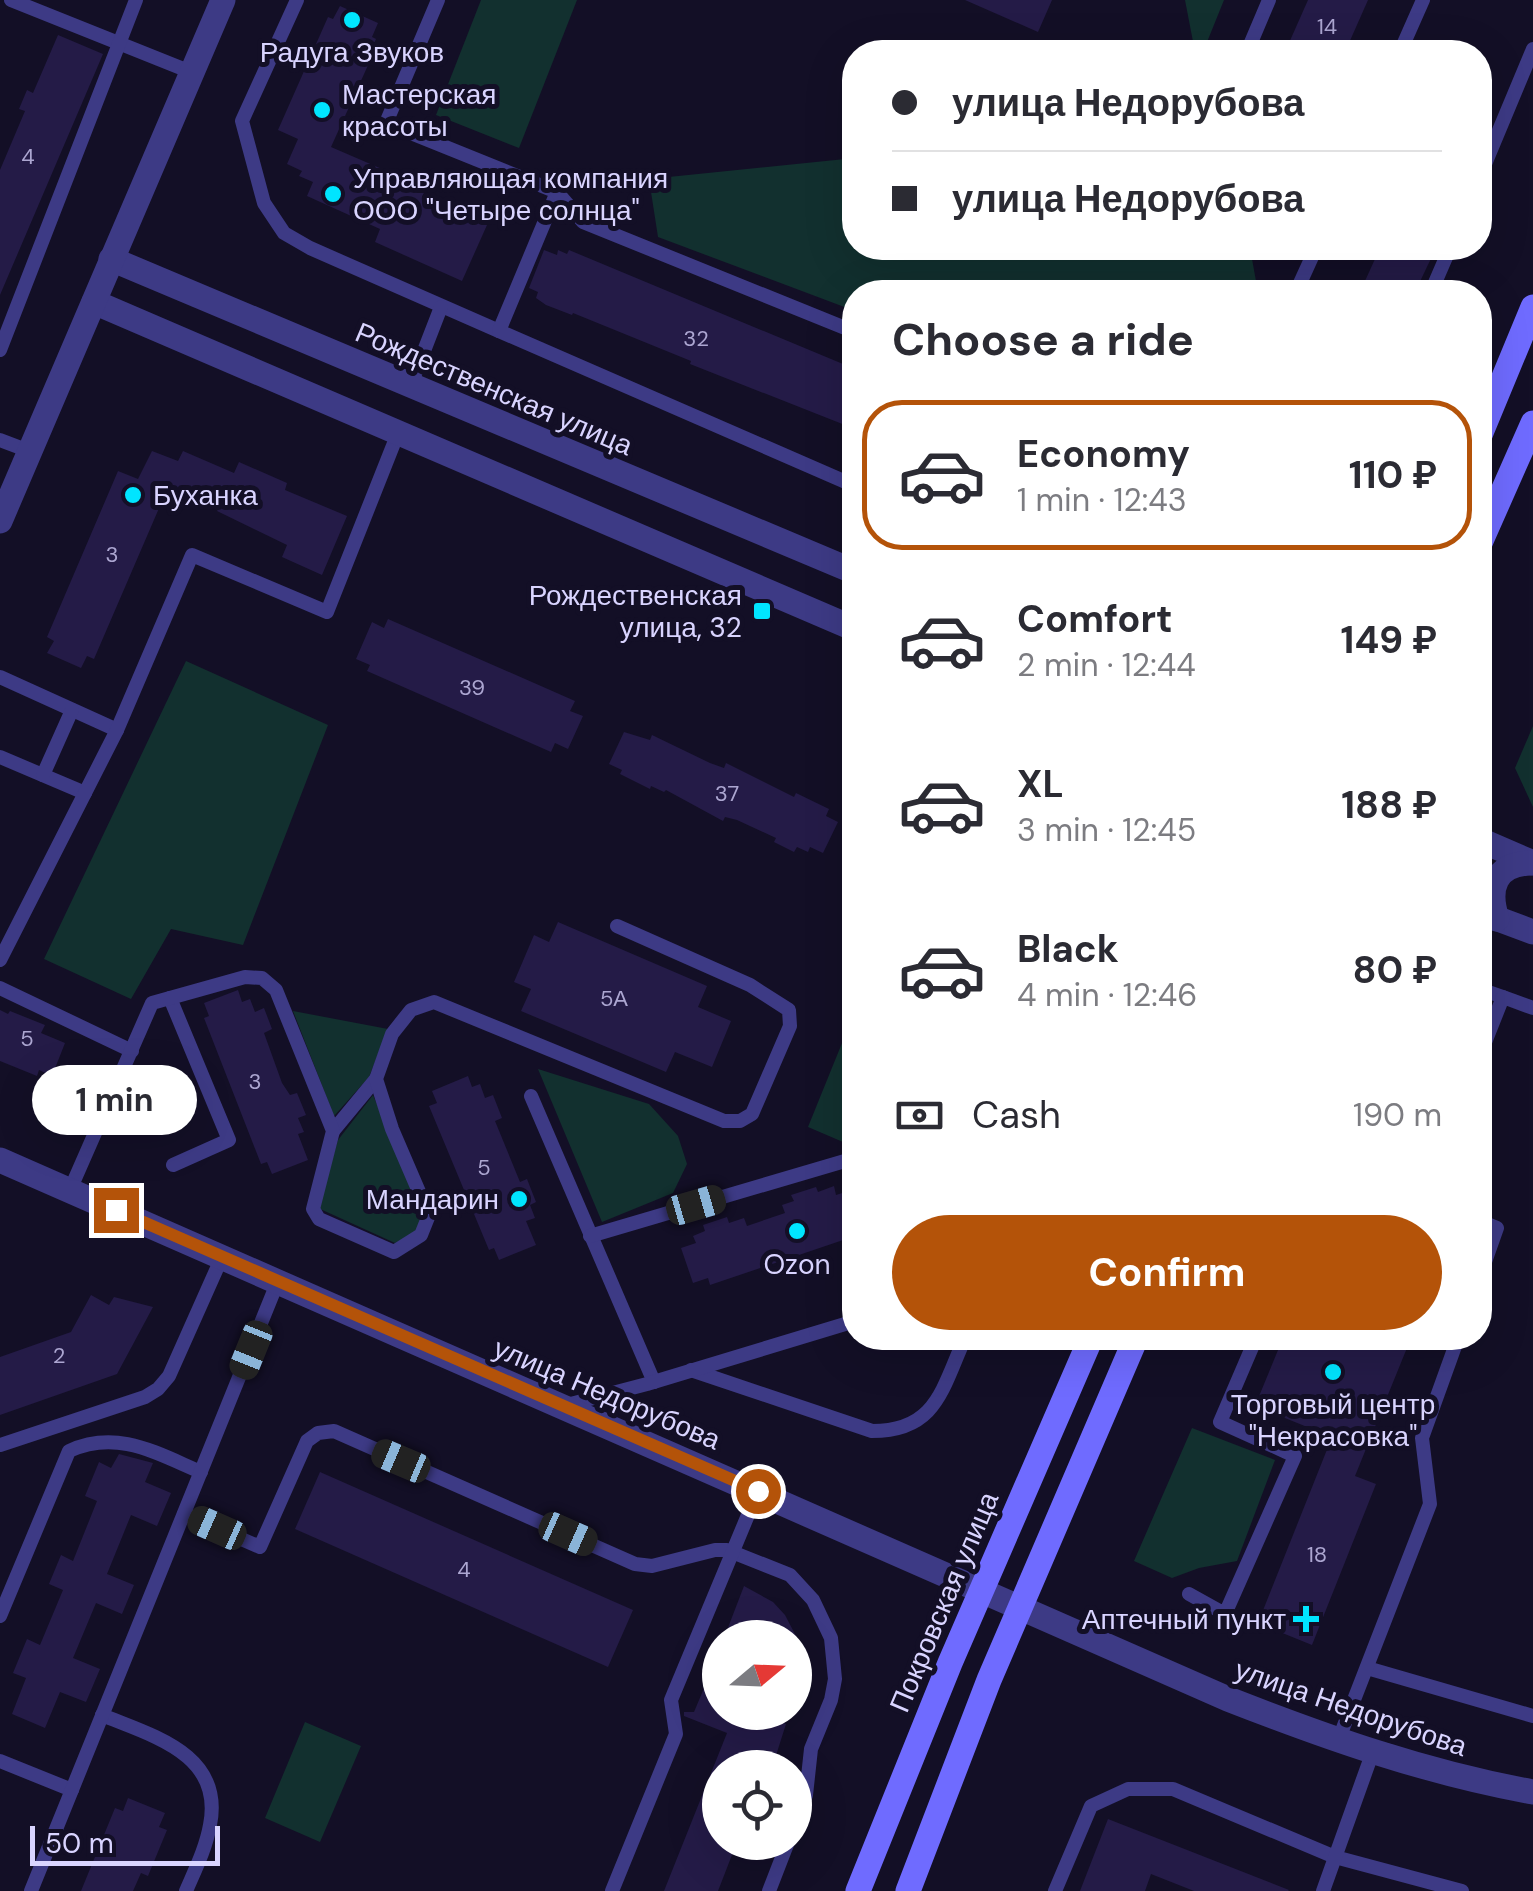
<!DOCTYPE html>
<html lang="en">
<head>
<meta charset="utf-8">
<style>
	body { margin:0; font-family:"DM Sans",sans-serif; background:#f7f7f7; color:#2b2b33; height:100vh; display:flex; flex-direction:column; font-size:38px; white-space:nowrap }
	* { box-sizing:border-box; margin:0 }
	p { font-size:32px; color:#7c7c81 }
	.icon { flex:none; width:55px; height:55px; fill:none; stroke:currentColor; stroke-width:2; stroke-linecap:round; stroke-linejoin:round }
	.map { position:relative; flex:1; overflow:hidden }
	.side { position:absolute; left:842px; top:280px; width:650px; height:1070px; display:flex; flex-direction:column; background:#fff; border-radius:40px; box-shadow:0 10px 40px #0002 }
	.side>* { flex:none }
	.hud { position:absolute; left:842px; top:40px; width:650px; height:220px; border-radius:40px; box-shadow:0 10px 40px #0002; display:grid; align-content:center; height:220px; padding:0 50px; background:#fff }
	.needle { width:65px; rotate:71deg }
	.buttons { position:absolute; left:702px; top:1620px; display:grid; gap:20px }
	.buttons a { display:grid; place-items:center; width:110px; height:110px; border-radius:50%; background:#fff; box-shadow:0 10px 40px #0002; font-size:50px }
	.scale { position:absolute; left:30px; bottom:25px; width:190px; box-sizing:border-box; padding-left:10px; border:5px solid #d9d4ff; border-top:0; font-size:28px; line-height:35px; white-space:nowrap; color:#d9d4ff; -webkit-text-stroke:8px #130f26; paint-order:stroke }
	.end { position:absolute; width:45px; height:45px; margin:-22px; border:12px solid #b45309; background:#fff; box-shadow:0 0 0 5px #fff }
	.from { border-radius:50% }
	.bubble { position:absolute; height:70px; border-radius:35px; background:#fff; box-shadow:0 10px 40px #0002; font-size:32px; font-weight:700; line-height:70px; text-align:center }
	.car { position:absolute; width:30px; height:60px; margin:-30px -15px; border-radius:12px; box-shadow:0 0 8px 2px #0007; background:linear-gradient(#222 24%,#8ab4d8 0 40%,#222 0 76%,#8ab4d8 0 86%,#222 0) }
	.hud b { display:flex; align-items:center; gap:35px; height:95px; font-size:38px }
	.hud b+b { border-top:2px solid #e1e1e2 }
	.hud i { width:25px; height:25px; background:#2b2b33 }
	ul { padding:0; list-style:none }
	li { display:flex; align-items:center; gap:30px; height:150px; margin:0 20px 15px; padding:0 30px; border:5px solid transparent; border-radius:40px }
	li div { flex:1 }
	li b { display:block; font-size:38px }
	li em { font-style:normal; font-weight:700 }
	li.on { border-color:#b45309 }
	li>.icon { width:90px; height:90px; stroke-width:1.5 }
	h2 { padding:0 50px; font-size:45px; line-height:120px }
	.pay { display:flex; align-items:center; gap:25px; height:110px; padding:0 50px; font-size:38px }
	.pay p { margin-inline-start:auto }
	.cta { display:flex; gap:20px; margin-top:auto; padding:20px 50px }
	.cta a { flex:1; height:115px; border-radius:60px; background:#b45309; color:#fff; font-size:40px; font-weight:700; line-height:115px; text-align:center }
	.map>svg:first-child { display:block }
	.green { fill:#12302f }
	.building { fill:#241b47 }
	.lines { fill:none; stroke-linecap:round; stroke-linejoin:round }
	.service { stroke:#3d3a85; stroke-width:14 }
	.minor { stroke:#3d3a85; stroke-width:25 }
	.tertiary { stroke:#3d3a85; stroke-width:25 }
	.secondary { stroke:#6f6bff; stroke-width:25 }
	.route { stroke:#b45309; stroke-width:12 }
	.poi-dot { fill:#00e5ff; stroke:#130f26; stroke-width:4 }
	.labels { text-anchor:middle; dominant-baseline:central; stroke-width:10; stroke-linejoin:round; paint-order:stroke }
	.number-label { font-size:22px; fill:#aca6d1 }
	.poi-label { font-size:28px; fill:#d9d4ff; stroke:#130f26 }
	.street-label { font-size:28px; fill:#d9d4ff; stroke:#130f26 }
</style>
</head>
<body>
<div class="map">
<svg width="1533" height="1891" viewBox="0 0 1533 1891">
	<rect width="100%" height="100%" fill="#130f26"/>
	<!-- green -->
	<g class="green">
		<polygon points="481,0 577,0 519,148 436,115"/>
		<polygon points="1185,0 1224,0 1203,52 1195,52"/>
		<polygon points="855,158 855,248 1250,248 1258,292 855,292 855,311 658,237 649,179"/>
		<polygon points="186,661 328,725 243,945 171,929 131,999 44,959"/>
		<polygon points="1533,726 1533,807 1515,768"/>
		<polygon points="293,1011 388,1029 369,1077 334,1116"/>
		<polygon points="855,1011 855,1138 843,1142 808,1127"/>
		<polygon points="538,1069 649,1104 678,1136 687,1164 673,1193 602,1222"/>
		<polygon points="373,1095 423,1214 415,1234 395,1243 318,1208 338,1140"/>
		<polygon points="1192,1428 1275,1460 1237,1561 1199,1568 1172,1578 1134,1561"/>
		<polygon points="305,1722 361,1746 320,1842 265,1818"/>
	</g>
	<!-- building -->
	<g class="building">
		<polygon points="965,0 1052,0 1038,32"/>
		<polygon points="1308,0 1368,0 1345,52 1285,52"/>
		<polygon points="340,6 378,23 372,37 376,39 371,50 374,52 331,147 426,188 422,197 487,225 462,281 375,242 380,229 307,196 313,182 299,176 302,171 287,164 298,139 278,130 328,17 333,19"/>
		<polygon points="58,35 103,54 0,295 0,170 25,111 19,109 27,90 33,93"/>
		<polygon points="1380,248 1436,248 1415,292 1360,292"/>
		<polygon points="544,250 557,255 558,250 567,254 569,250 855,369 855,429 690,364 691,361 573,313 572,315 546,305 536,298 538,292 529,288"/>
		<polygon points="152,451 178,461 183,451 234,473 239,462 287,483 285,490 347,516 322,575 282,557 287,545 217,511 220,506 182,488 177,497 166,492 94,659 87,656 81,668 47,653 54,641 47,637 118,471 138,479"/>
		<polygon points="388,619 575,701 570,711 583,716 568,749 555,743 551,752 367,671 370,665 356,659 372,622 384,628"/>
		<polygon points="624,732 650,740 652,735 710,763 724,768 726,763 794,797 796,793 829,809 826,816 838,822 823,853 810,847 808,852 797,847 794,852 774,842 776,838 737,820 725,817 723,821 666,790 664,792 651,786 650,789 620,774 622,770 609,764"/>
		<polygon points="558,922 707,986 698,1007 731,1021 712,1067 675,1052 666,1072 521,1011 531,989 514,982 534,935 549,942"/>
		<polygon points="238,990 242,1002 250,999 255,1012 264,1008 272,1029 264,1033 282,1083 290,1095 297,1093 306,1115 298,1118 304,1132 298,1134 308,1160 272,1174 267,1162 261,1164 204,1018 209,1016 204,1003"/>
		<polygon points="0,1010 8,1014 10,1011 45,1025 41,1033 65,1043 52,1076 39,1070 37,1076 0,1061"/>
		<polygon points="468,1076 472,1087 480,1084 485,1098 493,1095 502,1118 495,1121 520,1182 527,1179 536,1202 530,1205 535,1218 526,1221 536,1245 499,1260 494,1248 489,1250 429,1106 437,1103 432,1091"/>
		<polygon points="834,1186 836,1195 855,1189 855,1236 710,1285 708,1278 693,1283 681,1248 696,1243 693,1236 705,1231 703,1225 727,1217 729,1223 744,1218 747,1226 785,1213 782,1205 794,1201 791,1195 816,1187 818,1192"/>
		<polygon points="91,1295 109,1305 114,1297 153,1307 117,1374 0,1415 0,1357 71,1332"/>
		<polygon points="1283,1338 1411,1338 1355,1476 1376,1484 1312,1645 1258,1623 1332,1437 1255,1406"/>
		<polygon points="119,1454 153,1463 145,1482 171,1493 157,1526 131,1515 107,1574 134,1585 122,1614 96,1603 73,1658 100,1669 86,1702 60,1692 45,1728 12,1714 26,1678 13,1673 27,1639 40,1645 63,1590 49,1584 61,1555 73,1561 97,1501 85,1496 99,1462 111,1468"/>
		<polygon points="320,1472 633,1610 608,1667 295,1529"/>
		<polygon points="744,1586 773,1602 785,1615 797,1638 724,1638"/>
		<polygon points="720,1650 720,1712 756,1712 786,1724 772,1768 720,1768 720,1842 737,1842 718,1891 664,1891 727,1733 684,1716 684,1712 694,1712"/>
		<polygon points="128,1798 165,1813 159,1827 167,1830 148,1876 141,1873 133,1891 81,1891 115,1808 123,1811"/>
		<polygon points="1108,1819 1289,1890 1288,1891 1194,1891 1151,1874 1145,1891 1080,1891"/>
	</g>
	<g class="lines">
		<!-- service -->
		<g class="service">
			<polyline points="11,0 191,72"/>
			<polyline points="297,0 242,121 264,203 284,233 310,248 499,331"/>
			<polyline points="438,0 386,123 557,192 499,331 855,486"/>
			<polyline points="1247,52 1269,0"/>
			<polyline points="1400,52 1423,0"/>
			<polyline points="1480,176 1533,49"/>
			<polyline points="557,192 583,222 855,332"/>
			<polyline points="1296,292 1316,248"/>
			<polyline points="1431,292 1450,248"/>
			<polyline points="0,350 136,0"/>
			<polyline points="410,387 441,307"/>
			<polyline points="0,440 29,451"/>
			<polyline points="0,677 117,730"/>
			<polyline points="0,757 85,793"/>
			<polyline points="43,775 72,710"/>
			<polyline points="0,960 117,730 192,555 327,612 398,433"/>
			<polyline points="0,988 132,1051"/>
			<polyline points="1480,989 1503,997"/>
			<polyline points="170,998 229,1140 173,1165"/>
			<polyline points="1480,1055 1503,997 1533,1008"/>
			<polyline points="531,1096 654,1382"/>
			<polyline points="333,1131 376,1079"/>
			<polyline points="70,1190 152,1003 245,977 262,978 276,990 333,1131 313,1209 319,1219 394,1252 421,1235 429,1215 392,1129 376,1079 392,1034 411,1010 434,1002 724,1121 740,1121 752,1114 790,1026 789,1010 750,985 617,926"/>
			<polyline points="1480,1221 1497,1228 1480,1276"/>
			<polyline points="590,1236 855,1158"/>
			<path d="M691,1370L872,1431C937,1431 942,1388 965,1338"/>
			<polyline points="563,1406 647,1384 855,1321"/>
			<polyline points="0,1445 145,1397 158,1389 169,1376 222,1257"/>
			<polyline points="184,1514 260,1547 307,1441 318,1433 334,1431 635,1564 652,1566 715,1550 727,1550 790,1575 813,1600 831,1638 835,1679 831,1700 811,1749 806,1795 795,1825"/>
			<polyline points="1189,1594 1225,1614 1295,1456 1220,1422 1256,1338"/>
			<path d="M0,1616L69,1451C117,1429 156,1453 201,1472"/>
			<polyline points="1367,1668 1533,1716"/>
			<path d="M102,1715C153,1736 224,1754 210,1825C206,1848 195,1870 186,1891"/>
			<polyline points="1338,1741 1430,1504 1422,1438 1458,1338"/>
			<polyline points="0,1761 72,1790"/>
			<polyline points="31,1891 278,1281"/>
			<polyline points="612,1891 676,1734 671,1700 758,1491"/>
			<polyline points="769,1891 788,1842"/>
			<polyline points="1055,1891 1091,1806 1128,1789 1173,1789 1335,1857 1462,1891"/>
			<polyline points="1323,1891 1372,1754"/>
		</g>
		<!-- minor -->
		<g class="minor">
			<polyline points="111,259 855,572"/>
			<polyline points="94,302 855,629"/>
		</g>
		<!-- tertiary -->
		<g class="tertiary">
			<polyline points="0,521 223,0"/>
			<polyline points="1480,840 1533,863"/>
			<polyline points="1482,913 1533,932"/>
			<path d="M1497,919C1487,888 1495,864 1531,863"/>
			<path d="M0,1160L1228,1699C1328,1738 1427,1773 1533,1792"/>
		</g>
		<!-- secondary -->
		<g class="secondary">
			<polyline points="1480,435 1533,307"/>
			<polyline points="1480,543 1533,423"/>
			<polyline points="858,1891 950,1663 1091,1338"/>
			<polyline points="908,1891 989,1680 1136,1338"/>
		</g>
	</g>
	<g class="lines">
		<!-- route -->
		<polyline class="route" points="116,1210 758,1491"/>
	</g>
	<!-- markers -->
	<g class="poi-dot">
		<circle cx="352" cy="20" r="10"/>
		<circle cx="322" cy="110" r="10"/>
		<circle cx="333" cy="194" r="10"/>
		<circle cx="133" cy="495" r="10"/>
		<rect x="752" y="601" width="20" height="20" rx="5"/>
		<circle cx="519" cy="1199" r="10"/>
		<circle cx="797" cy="1231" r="10"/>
		<circle cx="1333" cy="1372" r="10"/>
		<path d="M1301 1604h10v10h10v10h-10v10h-10v-10h-10v-10h10z"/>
	</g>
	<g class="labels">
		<!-- number labels -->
		<g class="number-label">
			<text x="1327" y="26">14</text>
			<text x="28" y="156">4</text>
			<text x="696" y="338">32</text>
			<text x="112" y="554">3</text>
			<text x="472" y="687">39</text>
			<text x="727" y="793">37</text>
			<text x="614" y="998">5А</text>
			<text x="27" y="1038">5</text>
			<text x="255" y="1081">3</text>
			<text x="484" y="1167">5</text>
			<text x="59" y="1355">2</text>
			<text x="1317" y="1554">18</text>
			<text x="464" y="1569">4</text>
		</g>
		<!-- poi labels -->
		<g class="poi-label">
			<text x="352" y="52">Радуга Звуков</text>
			<text x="342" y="94" text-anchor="start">Мастерская<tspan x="342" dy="32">красоты</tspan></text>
			<text x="353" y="178" text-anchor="start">Управляющая компания<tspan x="353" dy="32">ООО "Четыре солнца"</tspan></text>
			<text x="153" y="495" text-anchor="start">Буханка</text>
			<text x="742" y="595" text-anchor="end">Рождественская<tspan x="742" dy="32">улица, 32</tspan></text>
			<text x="499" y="1199" text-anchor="end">Мандарин</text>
			<text x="797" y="1264">Ozon</text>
			<text x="1333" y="1404">Торговый центр<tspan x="1333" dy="32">"Некрасовка"</tspan></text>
			<text x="1286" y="1619" text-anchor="end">Аптечный пункт</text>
		</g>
		<!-- street labels -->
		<g class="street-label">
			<text transform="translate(494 389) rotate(23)">Рождественская улица</text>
			<text transform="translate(607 1394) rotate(23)">улица Недорубова</text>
			<text transform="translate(944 1602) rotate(-67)">Покровская улица</text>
			<text transform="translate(1351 1708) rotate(19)">улица Недорубова</text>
		</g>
	</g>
</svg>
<div class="buttons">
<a><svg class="needle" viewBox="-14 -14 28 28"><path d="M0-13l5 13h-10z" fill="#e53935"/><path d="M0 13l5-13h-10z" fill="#7c7c81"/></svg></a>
<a><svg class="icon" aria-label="locate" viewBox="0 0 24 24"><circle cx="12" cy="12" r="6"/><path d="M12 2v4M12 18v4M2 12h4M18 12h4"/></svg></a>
</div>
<div class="scale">50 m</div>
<i class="end from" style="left:758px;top:1491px"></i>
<i class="end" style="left:116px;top:1210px"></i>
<div class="bubble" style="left:32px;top:1065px;width:165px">1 min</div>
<i class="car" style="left:696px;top:1205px;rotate:74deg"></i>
<i class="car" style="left:251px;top:1350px;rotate:202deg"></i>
<i class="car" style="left:401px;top:1461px;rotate:293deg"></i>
<i class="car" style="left:217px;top:1528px;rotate:294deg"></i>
<i class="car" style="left:568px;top:1534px;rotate:114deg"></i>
<div class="hud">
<b><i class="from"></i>улица Недорубова</b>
<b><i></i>улица Недорубова</b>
</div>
<section class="side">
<h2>Choose a ride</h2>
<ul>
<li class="on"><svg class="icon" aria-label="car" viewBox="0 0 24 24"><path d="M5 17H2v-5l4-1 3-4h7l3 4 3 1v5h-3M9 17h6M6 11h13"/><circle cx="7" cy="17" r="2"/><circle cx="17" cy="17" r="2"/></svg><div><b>Economy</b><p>1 min · 12:43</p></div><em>110 ₽</em></li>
<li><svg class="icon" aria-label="car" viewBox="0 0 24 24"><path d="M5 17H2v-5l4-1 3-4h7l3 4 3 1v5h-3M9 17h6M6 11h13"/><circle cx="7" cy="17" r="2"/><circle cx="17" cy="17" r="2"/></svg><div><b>Comfort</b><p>2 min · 12:44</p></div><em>149 ₽</em></li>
<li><svg class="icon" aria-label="car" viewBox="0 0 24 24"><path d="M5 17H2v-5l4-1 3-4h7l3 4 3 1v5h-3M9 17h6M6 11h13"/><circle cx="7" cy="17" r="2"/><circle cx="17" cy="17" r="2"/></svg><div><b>XL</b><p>3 min · 12:45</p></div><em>188 ₽</em></li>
<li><svg class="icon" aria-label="car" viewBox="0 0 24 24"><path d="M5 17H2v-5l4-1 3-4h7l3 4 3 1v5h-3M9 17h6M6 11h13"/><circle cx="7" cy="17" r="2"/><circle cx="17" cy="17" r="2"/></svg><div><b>Black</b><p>4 min · 12:46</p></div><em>80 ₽</em></li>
</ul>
<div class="pay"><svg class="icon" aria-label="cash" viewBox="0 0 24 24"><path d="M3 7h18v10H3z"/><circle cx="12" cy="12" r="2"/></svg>Cash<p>190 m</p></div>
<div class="cta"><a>Confirm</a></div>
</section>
</div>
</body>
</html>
